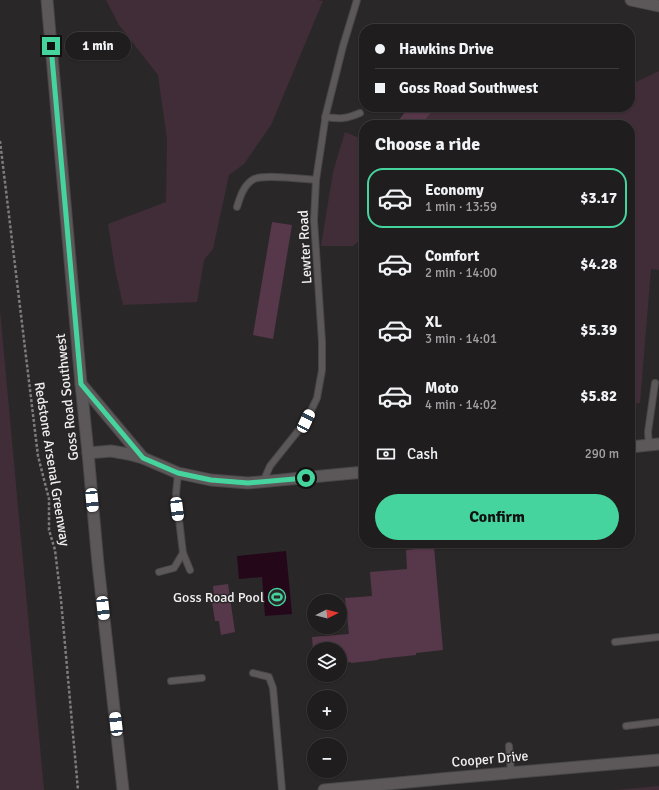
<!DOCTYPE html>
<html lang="en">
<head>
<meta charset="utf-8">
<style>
	body { margin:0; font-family:Signika,sans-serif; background:#2d2a2b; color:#f1f3f6; height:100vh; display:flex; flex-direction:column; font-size:15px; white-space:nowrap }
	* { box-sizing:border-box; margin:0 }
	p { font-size:13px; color:#a2a2a4 }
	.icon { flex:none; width:22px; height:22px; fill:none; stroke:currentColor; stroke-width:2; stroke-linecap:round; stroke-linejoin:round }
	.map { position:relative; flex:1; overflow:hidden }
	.side { position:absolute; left:359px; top:120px; width:276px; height:428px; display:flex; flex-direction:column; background:#201d1e; border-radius:16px; box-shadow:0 1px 3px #0004,0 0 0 1px #3d3b3c }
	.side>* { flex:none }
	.hud { position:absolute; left:359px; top:24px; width:276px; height:88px; border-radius:16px; box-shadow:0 1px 3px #0004,0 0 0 1px #3d3b3c; display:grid; align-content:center; height:88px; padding:0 16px; background:#201d1e }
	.needle { width:26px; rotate:84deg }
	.fabs { position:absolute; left:307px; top:594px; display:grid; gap:8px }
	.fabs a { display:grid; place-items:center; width:40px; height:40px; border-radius:50%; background:#201d1e; box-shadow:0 1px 3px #0004,0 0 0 1px #3d3b3c; font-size:20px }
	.end { position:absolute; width:18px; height:18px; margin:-9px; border:5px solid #46d49e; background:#111; box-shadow:0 0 0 2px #111 }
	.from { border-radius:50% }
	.bubble { position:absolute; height:28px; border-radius:14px; background:#201d1e; box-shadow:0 1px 3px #0004,0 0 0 1px #3d3b3c; font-size:13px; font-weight:800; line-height:28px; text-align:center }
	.car { position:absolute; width:12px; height:24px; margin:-12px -6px; border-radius:5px; box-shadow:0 0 3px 1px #0007; background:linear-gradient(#fff 24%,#345 0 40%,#fff 0 76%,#345 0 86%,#fff 0) }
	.hud b { display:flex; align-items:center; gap:14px; height:38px; font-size:15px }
	.hud b+b { border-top:1px solid #3d3b3c }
	.hud i { width:10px; height:10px; background:#f1f3f6 }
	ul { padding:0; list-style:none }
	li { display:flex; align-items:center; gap:12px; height:60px; margin:0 8px 6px; padding:0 8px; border:2px solid transparent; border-radius:16px }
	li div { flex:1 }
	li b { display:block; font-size:15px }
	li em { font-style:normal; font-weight:800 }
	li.selected { border-color:#46d49e }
	li>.icon { width:36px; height:36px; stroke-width:1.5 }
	h2 { padding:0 16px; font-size:18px; line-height:48px }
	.pay { display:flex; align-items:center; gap:10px; height:44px; padding:0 16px; font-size:15px }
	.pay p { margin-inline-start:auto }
	.button { display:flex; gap:8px; margin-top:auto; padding:8px 16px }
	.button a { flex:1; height:46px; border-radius:24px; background:#46d49e; color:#111; font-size:16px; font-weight:800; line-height:46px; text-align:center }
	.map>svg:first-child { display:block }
	.green { fill:#412d38 }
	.water { fill:#24081a }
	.building { fill:#57374a }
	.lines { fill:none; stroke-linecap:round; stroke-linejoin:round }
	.service-casing { stroke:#484647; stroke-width:8 }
	.minor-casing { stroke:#484647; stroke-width:13 }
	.tertiary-casing { stroke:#484647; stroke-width:13 }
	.path { stroke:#7f7c7d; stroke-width:2.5; stroke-dasharray:3 2; stroke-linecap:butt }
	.service { stroke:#5c585a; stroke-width:6 }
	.minor { stroke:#5c585a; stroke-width:11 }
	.tertiary { stroke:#5c585a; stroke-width:11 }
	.route { stroke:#46d49e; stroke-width:5 }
	.labels { text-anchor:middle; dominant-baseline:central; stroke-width:3; stroke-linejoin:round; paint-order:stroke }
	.street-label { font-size:14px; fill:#f2eff0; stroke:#2a2728 }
	.poi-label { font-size:14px; fill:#f2eff0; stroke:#2a2728; text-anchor:end }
</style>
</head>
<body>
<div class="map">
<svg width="659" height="790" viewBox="0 0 659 790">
	<rect width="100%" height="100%" fill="#2a2728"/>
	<!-- green -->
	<g class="green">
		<polygon points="106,0 317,0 323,1 271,125 244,164 229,175 213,249 204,260 197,302 123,305 115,269 108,224 166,202 167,139 158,75 119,25"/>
		<polygon points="659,71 659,270 651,269 640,403 630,404 630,125 421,125 431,113 542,107 630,107 630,85"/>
		<polygon points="345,132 364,140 364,236 353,246 321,246 333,172"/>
		<polygon points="0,310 44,790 0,790"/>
		<polygon points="659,786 659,790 617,790"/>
	</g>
	<!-- water -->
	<polygon class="water" points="286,551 292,614 265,616 262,577 239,579 237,556"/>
	<!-- building -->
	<g class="building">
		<polygon points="409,107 436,107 421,125 395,125"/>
		<polygon points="272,222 292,225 273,339 253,335"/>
		<polygon points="434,547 443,650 416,653 416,655 379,659 378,660 351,663 351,662 340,663 340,649 313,649 312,637 349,634 345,598 372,596 370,572 407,569 406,550"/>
		<polygon points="228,584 235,632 221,635 219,621 215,621 211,596 214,595 213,586"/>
	</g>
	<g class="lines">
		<!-- service casing -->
		<g class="service-casing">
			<g id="service">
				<path d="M325,117C340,119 346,119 360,113"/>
				<path d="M237,207C240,197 244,184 254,179C265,174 302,179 316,180"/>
				<polyline points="649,445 648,432 655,383"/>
				<polyline points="178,473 176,494 183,553 190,570"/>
				<polyline points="263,482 270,466 306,421 317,398 322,370 322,342 314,220 316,180 326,114 343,46 357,0"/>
				<polyline points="159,572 174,568 183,553"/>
				<polyline points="615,642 659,637"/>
				<polyline points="253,673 269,677 273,688 282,790"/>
				<polyline points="171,681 202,678"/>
				<polyline points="626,726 659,722"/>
				<polyline points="509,746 511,772"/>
			</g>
		</g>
		<!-- minor casing -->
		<g class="minor-casing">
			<g id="minor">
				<polyline points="631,0 659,6"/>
				<polyline points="81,384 143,458"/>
				<polyline points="630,447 659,444"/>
				<polyline points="88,453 111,451 128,454 143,458 178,473 211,480 248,483 364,472"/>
				<polyline points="324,790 451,778 659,760"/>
			</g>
		</g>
		<!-- tertiary casing -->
		<g class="tertiary-casing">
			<polyline id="tertiary" points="47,0 81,384 88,453 98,564 123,790"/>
		</g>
		<!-- path -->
		<polyline class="path" points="0,141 38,456 49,499 49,530 55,550 61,600 78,790"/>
		<!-- service -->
		<use href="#service" class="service"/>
		<!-- minor -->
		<use href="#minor" class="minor"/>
		<!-- tertiary -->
		<use href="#tertiary" class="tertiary"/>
	</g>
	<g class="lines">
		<!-- route -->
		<polyline class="route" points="51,46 81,384 143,458 178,473 211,480 248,483 306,478"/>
	</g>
	<!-- icons -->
	<defs>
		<g id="stadium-ring" transform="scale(0.9)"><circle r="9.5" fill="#2a2728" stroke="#46d49e" stroke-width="1.5"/><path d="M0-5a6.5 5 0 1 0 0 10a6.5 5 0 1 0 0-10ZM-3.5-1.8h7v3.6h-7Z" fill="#46d49e"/></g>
	</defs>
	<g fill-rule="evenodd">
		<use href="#stadium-ring" x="277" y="597"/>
	</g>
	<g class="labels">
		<!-- street labels -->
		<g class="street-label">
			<text transform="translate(305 247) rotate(-93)">Lewter Road</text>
			<text transform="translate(67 397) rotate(-96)">Goss Road Southwest</text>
			<text transform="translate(52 464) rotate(81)">Redstone Arsenal Greenway</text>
			<text transform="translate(490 759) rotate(-5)">Cooper Drive</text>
		</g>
		<!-- poi labels -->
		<g class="poi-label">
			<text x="264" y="597">Goss Road Pool</text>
		</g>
	</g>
</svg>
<div class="fabs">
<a><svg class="needle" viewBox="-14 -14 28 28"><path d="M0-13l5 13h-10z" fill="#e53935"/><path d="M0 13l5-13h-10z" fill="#a2a2a4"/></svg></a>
<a><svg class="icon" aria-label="layers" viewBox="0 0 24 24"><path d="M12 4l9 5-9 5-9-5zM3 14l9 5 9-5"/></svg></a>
<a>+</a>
<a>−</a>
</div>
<i class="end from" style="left:306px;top:478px"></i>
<i class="end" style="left:51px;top:46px"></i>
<div class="bubble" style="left:65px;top:32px;width:66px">1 min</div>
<i class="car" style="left:306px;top:421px;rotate:26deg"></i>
<i class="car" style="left:92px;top:500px;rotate:175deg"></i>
<i class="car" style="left:177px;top:509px;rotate:173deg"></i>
<i class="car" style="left:103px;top:608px;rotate:174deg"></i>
<i class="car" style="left:116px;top:724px;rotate:354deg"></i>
<div class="hud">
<b><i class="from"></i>Hawkins Drive</b>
<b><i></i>Goss Road Southwest</b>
</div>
<section class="side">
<h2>Choose a ride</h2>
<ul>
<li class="selected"><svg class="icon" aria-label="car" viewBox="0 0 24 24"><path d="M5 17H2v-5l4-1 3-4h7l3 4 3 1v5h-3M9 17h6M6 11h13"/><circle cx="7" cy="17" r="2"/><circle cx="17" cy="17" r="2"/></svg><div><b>Economy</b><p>1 min · 13:59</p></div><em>$3.17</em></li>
<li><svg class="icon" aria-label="car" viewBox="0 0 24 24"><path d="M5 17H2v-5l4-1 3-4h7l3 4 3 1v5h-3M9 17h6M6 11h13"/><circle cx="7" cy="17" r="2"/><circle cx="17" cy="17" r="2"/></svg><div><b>Comfort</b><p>2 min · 14:00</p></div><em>$4.28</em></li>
<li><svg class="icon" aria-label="car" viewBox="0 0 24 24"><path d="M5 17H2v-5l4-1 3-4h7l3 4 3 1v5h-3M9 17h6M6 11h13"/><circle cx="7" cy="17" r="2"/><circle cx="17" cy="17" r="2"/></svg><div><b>XL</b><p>3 min · 14:01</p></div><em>$5.39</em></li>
<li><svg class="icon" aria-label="car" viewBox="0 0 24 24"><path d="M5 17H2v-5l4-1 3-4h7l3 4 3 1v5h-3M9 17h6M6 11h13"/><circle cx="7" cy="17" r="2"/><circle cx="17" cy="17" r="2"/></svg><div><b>Moto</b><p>4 min · 14:02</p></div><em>$5.82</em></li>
</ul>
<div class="pay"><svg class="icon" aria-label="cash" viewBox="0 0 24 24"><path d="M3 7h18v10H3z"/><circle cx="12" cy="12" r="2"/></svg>Cash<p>290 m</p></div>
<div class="button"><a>Confirm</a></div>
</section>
</div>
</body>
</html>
